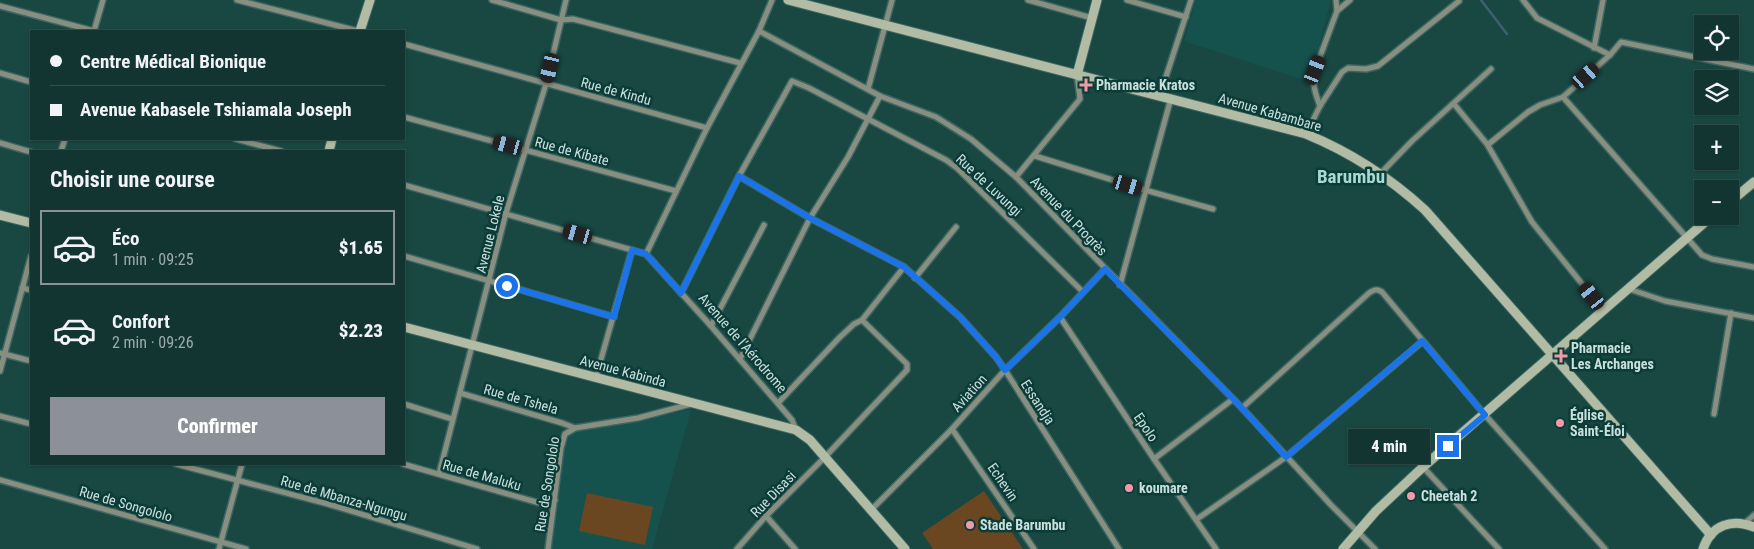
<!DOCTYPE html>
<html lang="fr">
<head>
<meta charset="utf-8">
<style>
	body { margin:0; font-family:"Roboto Condensed",sans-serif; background:#1c3d3a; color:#f1f3f6; height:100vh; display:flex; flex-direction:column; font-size:19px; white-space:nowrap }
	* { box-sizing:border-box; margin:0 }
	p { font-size:16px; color:#9dabac }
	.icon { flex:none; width:28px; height:28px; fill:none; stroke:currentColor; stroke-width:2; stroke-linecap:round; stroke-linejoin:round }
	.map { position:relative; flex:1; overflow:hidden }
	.details { position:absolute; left:30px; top:150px; width:375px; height:315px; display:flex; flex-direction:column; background:#133532; border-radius:0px; box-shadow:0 1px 4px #0004,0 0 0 1px #32504d }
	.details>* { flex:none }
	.hud { position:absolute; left:30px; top:30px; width:375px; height:110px; border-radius:0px; box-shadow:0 1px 4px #0004,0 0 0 1px #32504d; display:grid; align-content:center; height:110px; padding:0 20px; background:#133532 }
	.fabs { position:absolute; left:1694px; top:15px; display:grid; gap:10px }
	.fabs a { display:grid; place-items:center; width:45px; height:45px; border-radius:0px; background:#133532; box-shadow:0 1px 4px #0004,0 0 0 1px #32504d; font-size:25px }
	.end { position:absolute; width:22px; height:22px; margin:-11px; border:6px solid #1a73e8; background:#fff; box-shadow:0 0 0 2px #fff }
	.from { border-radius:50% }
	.bubble { position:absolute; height:35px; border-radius:0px; background:#133532; box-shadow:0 1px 4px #0004,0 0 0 1px #32504d; font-size:16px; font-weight:800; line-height:35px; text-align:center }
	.car { position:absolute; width:15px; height:30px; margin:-15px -8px; border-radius:6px; box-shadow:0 0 4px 1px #0007; background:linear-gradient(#222 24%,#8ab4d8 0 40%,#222 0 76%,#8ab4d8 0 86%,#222 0) }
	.hud b { display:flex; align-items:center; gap:18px; height:48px; font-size:19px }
	.hud b+b { border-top:1px solid #32504d }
	.hud i { width:12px; height:12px; background:#f1f3f6 }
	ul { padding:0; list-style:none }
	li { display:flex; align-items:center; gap:15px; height:75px; margin:0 10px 8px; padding:0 10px; border:2px solid transparent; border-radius:0px }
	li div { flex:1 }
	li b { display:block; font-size:19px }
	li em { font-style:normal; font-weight:800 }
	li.on { border-color:#8c9099 }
	li>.icon { width:45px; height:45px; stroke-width:1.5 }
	h2 { padding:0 20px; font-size:22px; line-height:60px }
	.action { display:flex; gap:10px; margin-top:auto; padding:10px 20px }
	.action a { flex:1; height:58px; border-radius:0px; background:#8c9099; color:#fff; font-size:20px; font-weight:800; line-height:58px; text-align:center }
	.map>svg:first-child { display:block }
	.built { fill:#16524d }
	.green { fill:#6a4720 }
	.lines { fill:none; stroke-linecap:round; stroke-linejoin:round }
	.stream { stroke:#3e5f71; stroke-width:2.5 }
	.street-casing { stroke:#3c6661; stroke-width:8 }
	.secondary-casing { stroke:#3c6661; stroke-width:11 }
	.street { stroke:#898f80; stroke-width:5 }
	.secondary { stroke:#b2bca5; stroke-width:9 }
	.route { stroke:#1a73e8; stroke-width:6 }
	.poi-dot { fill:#f29aac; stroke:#0c3c38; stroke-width:2 }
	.labels { text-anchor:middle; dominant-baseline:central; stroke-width:5; stroke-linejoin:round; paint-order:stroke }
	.poi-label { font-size:14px; font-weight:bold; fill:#c9e0dd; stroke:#0c3c38; text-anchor:start }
	.street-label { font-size:14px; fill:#c9e0dd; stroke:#0c3c38 }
	.district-label { font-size:19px; font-weight:bold; fill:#a9d9d3; stroke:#0c3c38 }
</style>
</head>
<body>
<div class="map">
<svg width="1754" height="549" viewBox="0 0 1754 549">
	<rect width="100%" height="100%" fill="#194742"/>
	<!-- built -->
	<g class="built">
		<polygon points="1196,0 1331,0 1310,82 1184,41"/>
		<polygon points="691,410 652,549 550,549 564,447 569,434 573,431"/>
	</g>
	<!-- green -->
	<g class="green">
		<polygon points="984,491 1023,549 933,549 922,533"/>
		<polygon points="587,493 653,507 645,545 579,531"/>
	</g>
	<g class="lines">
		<!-- stream -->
		<polyline class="stream" points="1481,0 1507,34"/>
		<!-- street casing -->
		<g class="street-casing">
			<g id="street">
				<polyline points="237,0 358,31"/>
				<polyline points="492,0 561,20 573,19 740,63"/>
				<polyline points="1028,0 1092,18"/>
				<polyline points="1127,0 1186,17"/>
				<polyline points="1336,0 1337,11"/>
				<polyline points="1523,0 1537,18 1610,55"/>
				<polyline points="0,6 94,31"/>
				<polyline points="94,31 103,0"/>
				<polyline points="759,31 880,96 936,117 971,139 1016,177 1242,408 1331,505 1375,549"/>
				<polyline points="404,44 707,128"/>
				<polyline points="1594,48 1603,0"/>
				<polyline points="0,73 31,82"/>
				<polyline points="868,89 892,0"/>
				<polyline points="1160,95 1191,0"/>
				<polyline points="1563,97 1702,255 1712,259 1754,267"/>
				<polyline points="1454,104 1487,144 1532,222 1604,311"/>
				<path d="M1320,106C1315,93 1312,84 1315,70L1337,11L1350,0"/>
				<polyline points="404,117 676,191"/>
				<polyline points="1306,134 1320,106 1342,72 1348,68 1366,69 1378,66 1459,1"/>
				<polyline points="236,139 281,151"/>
				<polyline points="0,143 31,152"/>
				<polyline points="1487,144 1490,143 1528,112 1540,105 1563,97 1610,55 1621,42 1754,69"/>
				<polyline points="61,151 65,139"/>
				<polyline points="1035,156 1145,190 1213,209"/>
				<polyline points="1380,174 1412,141 1491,69"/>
				<polyline points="739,176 810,218 904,267 960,317 996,357 1005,370 1119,549"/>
				<polyline points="1016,177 1080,99 1077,75"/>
				<polyline points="404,185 646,254 711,326 792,420 796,430"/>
				<polyline points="646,254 707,128 759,31 772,0"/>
				<polyline points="404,256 614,317"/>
				<polyline points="915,278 956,227"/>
				<polyline points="1120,285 1171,98"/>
				<polyline points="22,288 31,290"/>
				<polyline points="1629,289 1665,301 1754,318"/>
				<polyline points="681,293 739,176 792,81 809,88 946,160 957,168 1083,292"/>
				<polyline points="1060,317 1154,459 1216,549"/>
				<polyline points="711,326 764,225"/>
				<polyline points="0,353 31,361"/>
				<polyline points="740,359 810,218 848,157 880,96"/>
				<polyline points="0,371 31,256"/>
				<polyline points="596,377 632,250"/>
				<polyline points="460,393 562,423 575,428"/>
				<polyline points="778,403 839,338 854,324 862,320 904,267"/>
				<polyline points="404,404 452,419"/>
				<path d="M1242,408L1369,293C1375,289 1377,289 1382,292L1485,415L1605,549"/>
				<polyline points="1714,414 1731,313"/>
				<polyline points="0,416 31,424"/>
				<polyline points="952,429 1034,549"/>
				<polyline points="1154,459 1233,399"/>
				<polyline points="176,464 328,504 477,549"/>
				<polyline points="403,464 543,504 555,500"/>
				<polyline points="1423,467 1499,549"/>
				<polyline points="439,474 506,213 546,84 566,0"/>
				<polyline points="0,480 246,549"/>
				<polyline points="871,510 952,429 1005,370 1060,317 1105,269"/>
				<polyline points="766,516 795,549"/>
				<polyline points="1197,519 1286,457 1423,341"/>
				<polyline points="1745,523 1754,515"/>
				<polyline points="219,549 242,464"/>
				<polyline points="548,549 561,448 565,434 575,428 638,418 691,404"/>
				<polyline points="737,549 766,516 825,457 907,370 907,364 862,320"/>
			</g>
		</g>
		<!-- secondary casing -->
		<g class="secondary-casing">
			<g id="secondary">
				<path d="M788,0L1306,134C1350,152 1390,178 1425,210L1711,535"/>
				<polyline points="360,31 370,0"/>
				<polyline points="1077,75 1097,0"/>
				<polyline points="329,151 332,139"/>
				<polyline points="1730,202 1754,182"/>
				<polyline points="0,215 31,223"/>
				<polyline points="404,327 796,430 810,440 905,549"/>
				<polyline points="1343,549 1376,511 1423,467 1712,216"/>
				<path d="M1703,549C1711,525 1732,518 1754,527"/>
			</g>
		</g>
		<!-- street -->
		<use href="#street" class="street"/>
		<!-- secondary -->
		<use href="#secondary" class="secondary"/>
	</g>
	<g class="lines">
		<!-- route -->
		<polyline class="route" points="507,286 614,317 632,250 646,254 650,258 681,293 739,176 810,218 904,267 960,317 996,357 1005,370 1060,317 1105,269 1242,408 1286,457 1422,341 1485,415 1448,446"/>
	</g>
	<!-- markers -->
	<g class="poi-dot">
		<path d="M1083.5 77.5h5v5h5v5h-5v5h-5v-5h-5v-5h5z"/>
		<path d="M1558.5 348.5h5v5h5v5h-5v5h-5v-5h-5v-5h5z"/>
		<circle cx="1560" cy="423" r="5"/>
		<circle cx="1129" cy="488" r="5"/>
		<circle cx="1411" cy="496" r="5"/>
		<circle cx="970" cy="525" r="5"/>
	</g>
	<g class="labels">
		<!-- poi labels -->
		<g class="poi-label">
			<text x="1096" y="85">Pharmacie Kratos</text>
			<text x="1571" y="348">Pharmacie<tspan x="1571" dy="16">Les Archanges</tspan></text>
			<text x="1570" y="415">Église<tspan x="1570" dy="16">Saint-Éloi</tspan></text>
			<text x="1139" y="488">koumare</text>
			<text x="1421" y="496">Cheetah 2</text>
			<text x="980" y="525">Stade Barumbu</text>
		</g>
		<!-- street labels -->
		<g class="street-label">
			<text transform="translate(616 91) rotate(15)">Rue de Kindu</text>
			<text transform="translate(1270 112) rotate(16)">Avenue Kabambare</text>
			<text transform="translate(572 151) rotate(15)">Rue de Kibate</text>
			<text transform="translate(989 185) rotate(43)">Rue de Luvungi</text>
			<text transform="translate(1069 216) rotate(46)">Avenue du Progrès</text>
			<text transform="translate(490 234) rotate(-76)">Avenue Lokele</text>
			<text transform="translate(743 343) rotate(49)">Avenue de l’Aérodrome</text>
			<text transform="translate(623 371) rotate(15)">Avenue Kabinda</text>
			<text transform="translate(969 393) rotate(-48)">Aviation</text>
			<text transform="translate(521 399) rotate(16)">Rue de Tshela</text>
			<text transform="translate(1038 402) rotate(57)">Essandja</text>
			<text transform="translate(1146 427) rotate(56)">Epolo</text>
			<text transform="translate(482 475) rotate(16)">Rue de Maluku</text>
			<text transform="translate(1003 482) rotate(56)">Echevin</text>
			<text transform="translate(547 484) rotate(-81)">Rue de Songololo</text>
			<text transform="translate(773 494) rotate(-46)">Rue Disasi</text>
			<text transform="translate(344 498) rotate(16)">Rue de Mbanza-Ngungu</text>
			<text transform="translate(126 504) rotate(16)">Rue de Songololo</text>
		</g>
		<!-- district labels -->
		<g class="district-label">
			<text x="1351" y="176">Barumbu</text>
		</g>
	</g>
</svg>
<div class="fabs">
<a><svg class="icon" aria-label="locate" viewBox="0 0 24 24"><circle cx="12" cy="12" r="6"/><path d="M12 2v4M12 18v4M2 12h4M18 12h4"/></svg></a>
<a><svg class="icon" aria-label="layers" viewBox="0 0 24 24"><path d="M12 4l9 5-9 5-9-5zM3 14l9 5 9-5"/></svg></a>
<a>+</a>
<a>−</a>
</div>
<i class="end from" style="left:507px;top:286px"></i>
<i class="end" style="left:1448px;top:446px"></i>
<div class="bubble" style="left:1348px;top:429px;width:82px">4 min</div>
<i class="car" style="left:550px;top:68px;rotate:193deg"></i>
<i class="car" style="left:1315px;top:70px;rotate:21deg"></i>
<i class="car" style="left:1586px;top:76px;rotate:49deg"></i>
<i class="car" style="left:508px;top:145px;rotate:285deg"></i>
<i class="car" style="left:1128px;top:185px;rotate:107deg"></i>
<i class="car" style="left:578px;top:234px;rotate:286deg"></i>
<i class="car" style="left:1592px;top:296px;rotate:321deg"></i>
<div class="hud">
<b><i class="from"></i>Centre Médical Bionique</b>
<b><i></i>Avenue Kabasele Tshiamala Joseph</b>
</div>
<section class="details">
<h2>Choisir une course</h2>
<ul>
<li class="on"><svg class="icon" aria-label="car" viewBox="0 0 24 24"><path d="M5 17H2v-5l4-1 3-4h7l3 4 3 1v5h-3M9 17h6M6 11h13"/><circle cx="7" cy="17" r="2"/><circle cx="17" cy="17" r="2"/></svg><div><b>Éco</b><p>1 min · 09:25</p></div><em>$1.65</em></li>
<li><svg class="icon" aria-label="car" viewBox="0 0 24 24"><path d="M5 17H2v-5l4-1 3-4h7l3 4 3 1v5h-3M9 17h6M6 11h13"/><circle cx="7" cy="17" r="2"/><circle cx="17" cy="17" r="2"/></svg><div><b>Confort</b><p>2 min · 09:26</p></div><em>$2.23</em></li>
</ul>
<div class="action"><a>Confirmer</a></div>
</section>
</div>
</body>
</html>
